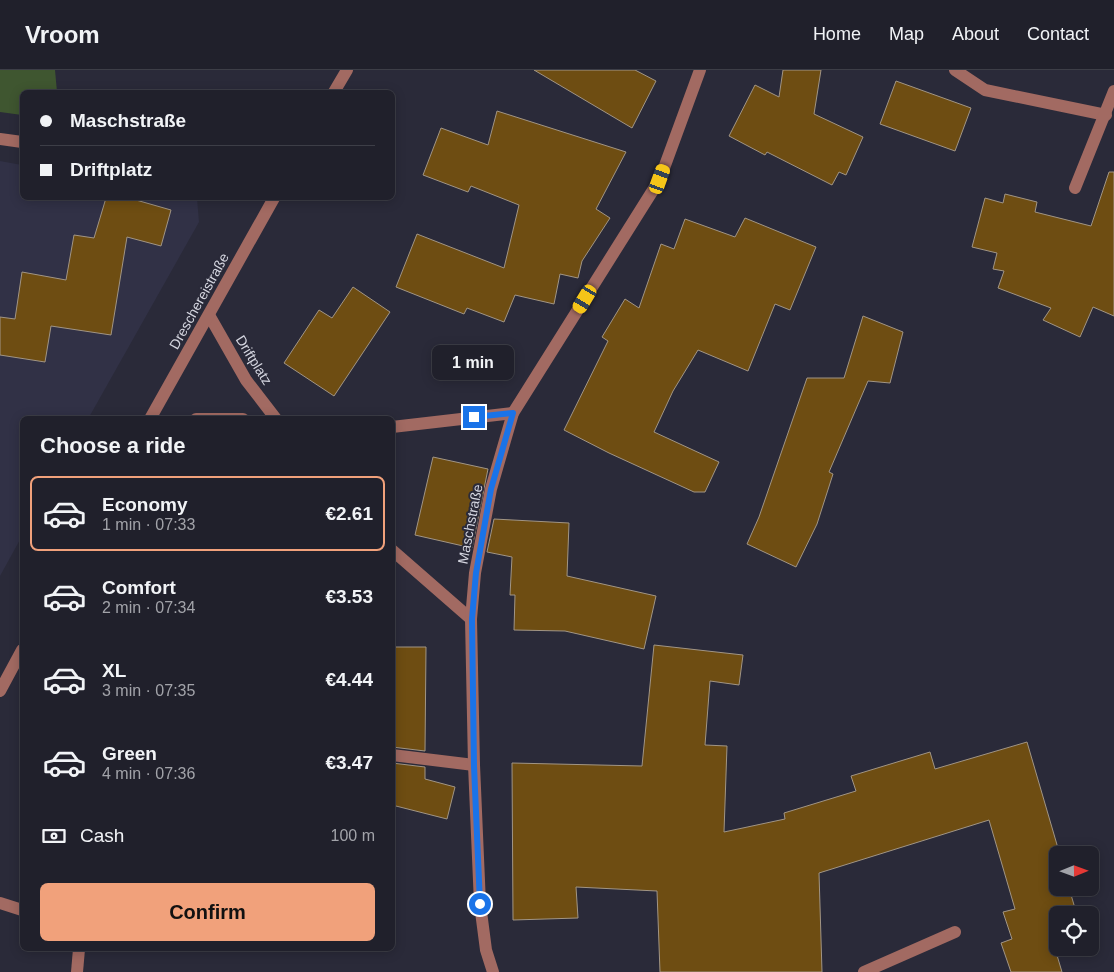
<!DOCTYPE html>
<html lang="en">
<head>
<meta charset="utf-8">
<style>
	body { margin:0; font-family:Helvetica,sans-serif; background:#282833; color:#f1f3f6; height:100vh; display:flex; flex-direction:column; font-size:19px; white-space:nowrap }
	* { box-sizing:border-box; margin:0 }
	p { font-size:16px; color:#a2a3a9 }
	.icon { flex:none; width:28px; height:28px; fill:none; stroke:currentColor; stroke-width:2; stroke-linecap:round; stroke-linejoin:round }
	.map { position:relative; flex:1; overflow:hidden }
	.drawer { position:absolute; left:20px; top:346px; width:375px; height:535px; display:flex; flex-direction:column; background:#20202b; border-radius:8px; box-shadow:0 2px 12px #0003,0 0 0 1px #3d3e47 }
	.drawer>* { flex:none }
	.guide { position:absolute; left:20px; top:20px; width:375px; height:110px; border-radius:8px; box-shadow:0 2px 12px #0003,0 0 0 1px #3d3e47; display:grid; align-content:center; height:110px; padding:0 20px; background:#20202b }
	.needle { width:32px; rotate:89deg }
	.buttons { position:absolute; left:1049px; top:776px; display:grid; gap:10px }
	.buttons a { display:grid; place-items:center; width:50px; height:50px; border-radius:8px; background:#20202b; box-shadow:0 2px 12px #0003,0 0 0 1px #3d3e47; font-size:25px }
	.end { position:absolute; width:22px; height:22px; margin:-11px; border:6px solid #1a73e8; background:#fff; box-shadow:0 0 0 2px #fff }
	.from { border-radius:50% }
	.bubble { position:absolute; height:35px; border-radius:8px; background:#20202b; box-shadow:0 2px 12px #0003,0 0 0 1px #3d3e47; font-size:16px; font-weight:800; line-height:35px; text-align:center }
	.car { position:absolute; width:15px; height:30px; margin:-15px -8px; border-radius:6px; box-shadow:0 0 4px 1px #0007; background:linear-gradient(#f5c518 24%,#345 0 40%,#f5c518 0 76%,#345 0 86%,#f5c518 0) }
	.guide b { display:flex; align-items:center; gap:18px; height:48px; font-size:19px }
	.guide b+b { border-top:1px solid #3d3e47 }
	.guide i { width:12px; height:12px; background:#f1f3f6 }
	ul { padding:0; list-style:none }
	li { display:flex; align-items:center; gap:15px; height:75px; margin:0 10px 8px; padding:0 10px; border:2px solid transparent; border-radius:8px }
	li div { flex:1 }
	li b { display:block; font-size:19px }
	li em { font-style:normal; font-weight:800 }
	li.on { border-color:#f1a17b }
	li>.icon { width:45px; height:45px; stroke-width:1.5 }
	h2 { padding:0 20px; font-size:22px; line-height:60px }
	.pay { display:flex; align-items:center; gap:12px; height:55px; padding:0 20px; font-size:19px }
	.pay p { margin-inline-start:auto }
	.primary-button { display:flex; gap:10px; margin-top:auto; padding:10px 20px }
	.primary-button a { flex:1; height:58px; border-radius:8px; background:#f1a17b; color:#111; font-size:20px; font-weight:800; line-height:58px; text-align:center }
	header { display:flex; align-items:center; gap:30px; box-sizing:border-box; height:70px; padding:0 25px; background:#20202b; border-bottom:1px solid #3d3e47 }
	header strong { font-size:24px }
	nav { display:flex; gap:28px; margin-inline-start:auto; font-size:18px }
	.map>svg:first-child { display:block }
	.built { fill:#313146 }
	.green { fill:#3f5630 }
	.building { fill:#6e4d12; stroke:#a19585 }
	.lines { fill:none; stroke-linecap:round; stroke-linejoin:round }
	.minor { stroke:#a26a62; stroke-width:12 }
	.route { stroke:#1a73e8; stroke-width:6 }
	.labels { text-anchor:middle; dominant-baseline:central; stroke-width:4; stroke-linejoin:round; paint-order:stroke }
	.street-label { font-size:14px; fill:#d5d6e0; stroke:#2a2a39 }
</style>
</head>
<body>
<header>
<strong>Vroom</strong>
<nav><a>Home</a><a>Map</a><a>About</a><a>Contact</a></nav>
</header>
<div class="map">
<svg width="1114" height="902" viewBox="0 0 1114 902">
	<rect width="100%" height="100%" fill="#2a2a39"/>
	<!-- built -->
	<polygon class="built" points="0,91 22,95 22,128 197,128 199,152 88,349 22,349 22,466 0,506"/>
	<!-- green -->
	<polygon class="green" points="0,0 55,0 57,22 22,22 22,45 0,42"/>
	<!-- building -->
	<g class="building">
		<polygon points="534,0 635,0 656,11 632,58"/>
		<polygon points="783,0 821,0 814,44 863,67 846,105 839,102 832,115 767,82 765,85 729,66 755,15 779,27"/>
		<polygon points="896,11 971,38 955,81 880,54"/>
		<polygon points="497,41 626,82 596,139 610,148 582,191 578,208 560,204 554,234 515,225 504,252 467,238 464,244 396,217 417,164 504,198 519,135 471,116 468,122 423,105 441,58 488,75"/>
		<polygon points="1109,102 1114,102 1114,246 1093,237 1080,267 1043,250 1051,238 998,218 1004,201 993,199 997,183 972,177 985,128 1003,133 1005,124 1037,132 1035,142 1091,156"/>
		<polygon points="106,128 129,128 171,140 161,176 127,167 111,265 51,256 45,292 0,285 0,247 15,249 22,202 66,210 74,165 94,168"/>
		<polygon points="745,148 816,177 790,240 775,234 748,301 698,280 673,321 654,362 719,392 705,422 694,422 609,383 564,360 608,271 602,267 625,229 639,238 661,174 674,179 685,149 735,167"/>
		<polygon points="353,217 390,242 334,326 284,293 319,240 332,248"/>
		<polygon points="863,246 903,262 890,313 868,311 829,402 833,404 817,454 796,497 747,474 759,447 807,308 844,308"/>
		<polygon points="433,387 488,399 472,478 415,465"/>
		<polygon points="494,449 569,453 567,506 656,526 644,579 565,561 514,560 515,525 510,525 512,487 487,482"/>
		<polygon points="654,575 743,585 739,615 710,611 705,675 727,676 724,762 785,749 784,743 856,721 851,706 930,682 935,699 1027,672 1060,785 1058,785 1058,818 1069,818 1077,845 1058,845 1058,878 1068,878 1056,882 1062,902 1011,902 1001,873 1012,869 1003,842 1015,839 989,750 819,803 822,902 660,902 657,821 576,817 578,848 513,850 512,693 642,696"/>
		<polygon points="392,577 426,577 425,681 392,677"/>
		<polygon points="392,693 425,697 425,709 455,717 447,749 392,735"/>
	</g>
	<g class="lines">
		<!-- minor -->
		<g class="minor">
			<polyline points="955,0 985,20 1106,45"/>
			<polyline points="334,22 347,0"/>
			<polyline points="0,69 22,72"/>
			<polyline points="1075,118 1114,21"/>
			<polyline points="209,245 246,310 276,349"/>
			<polyline points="150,349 274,128"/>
			<polyline points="196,349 243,349"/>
			<polyline points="392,357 513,343"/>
			<polyline points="392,480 471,549"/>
			<polyline points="0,621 22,580"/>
			<polyline points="392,685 474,695"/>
			<polyline points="0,833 22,840"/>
			<polyline points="77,902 79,879"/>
			<polyline points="493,902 486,880 480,834 474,695 471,549 475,503 491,419 513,343 660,109 700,0"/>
			<polyline points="864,902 955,862"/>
		</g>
	</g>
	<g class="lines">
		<!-- route -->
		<polyline class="route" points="474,347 513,343 491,419 476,503 472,549 474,696 480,834"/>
	</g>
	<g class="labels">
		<!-- street labels -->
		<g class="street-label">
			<text transform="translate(199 231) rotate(-61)">Dreschereistraße</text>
			<text transform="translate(254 290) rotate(58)">Driftplatz</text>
			<text transform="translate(470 454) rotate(-79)">Maschstraße</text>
		</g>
	</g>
</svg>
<div class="buttons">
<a><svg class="needle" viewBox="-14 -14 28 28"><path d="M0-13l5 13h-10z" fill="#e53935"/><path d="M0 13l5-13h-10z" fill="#a2a3a9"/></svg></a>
<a><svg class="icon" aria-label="locate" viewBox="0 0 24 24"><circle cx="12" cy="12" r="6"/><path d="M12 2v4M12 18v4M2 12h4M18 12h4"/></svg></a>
</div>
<i class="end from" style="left:480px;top:834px"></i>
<i class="end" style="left:474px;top:347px"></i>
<div class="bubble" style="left:432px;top:275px;width:82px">1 min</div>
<i class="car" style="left:660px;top:109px;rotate:20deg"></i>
<i class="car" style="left:585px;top:229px;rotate:211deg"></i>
<div class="guide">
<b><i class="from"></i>Maschstraße</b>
<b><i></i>Driftplatz</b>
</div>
<section class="drawer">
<h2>Choose a ride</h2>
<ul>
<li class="on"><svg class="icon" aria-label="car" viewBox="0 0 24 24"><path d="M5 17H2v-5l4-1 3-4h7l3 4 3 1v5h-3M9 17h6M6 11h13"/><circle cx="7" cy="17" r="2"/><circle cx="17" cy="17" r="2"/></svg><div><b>Economy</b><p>1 min · 07:33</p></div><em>€2.61</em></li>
<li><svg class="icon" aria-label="car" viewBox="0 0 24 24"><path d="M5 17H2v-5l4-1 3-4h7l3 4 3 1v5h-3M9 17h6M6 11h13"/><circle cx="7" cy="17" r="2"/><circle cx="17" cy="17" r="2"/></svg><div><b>Comfort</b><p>2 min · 07:34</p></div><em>€3.53</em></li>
<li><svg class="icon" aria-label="car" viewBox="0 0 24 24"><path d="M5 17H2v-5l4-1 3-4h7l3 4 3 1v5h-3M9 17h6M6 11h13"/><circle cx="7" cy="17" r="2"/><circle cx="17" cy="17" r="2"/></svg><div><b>XL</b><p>3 min · 07:35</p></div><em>€4.44</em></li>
<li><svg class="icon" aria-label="car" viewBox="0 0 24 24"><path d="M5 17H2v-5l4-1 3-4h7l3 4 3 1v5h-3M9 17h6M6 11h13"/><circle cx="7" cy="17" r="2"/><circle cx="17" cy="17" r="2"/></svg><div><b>Green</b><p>4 min · 07:36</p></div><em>€3.47</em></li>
</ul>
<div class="pay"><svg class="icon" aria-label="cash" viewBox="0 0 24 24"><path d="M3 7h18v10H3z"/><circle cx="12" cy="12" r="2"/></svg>Cash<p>100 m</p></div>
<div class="primary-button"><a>Confirm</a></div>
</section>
</div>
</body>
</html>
